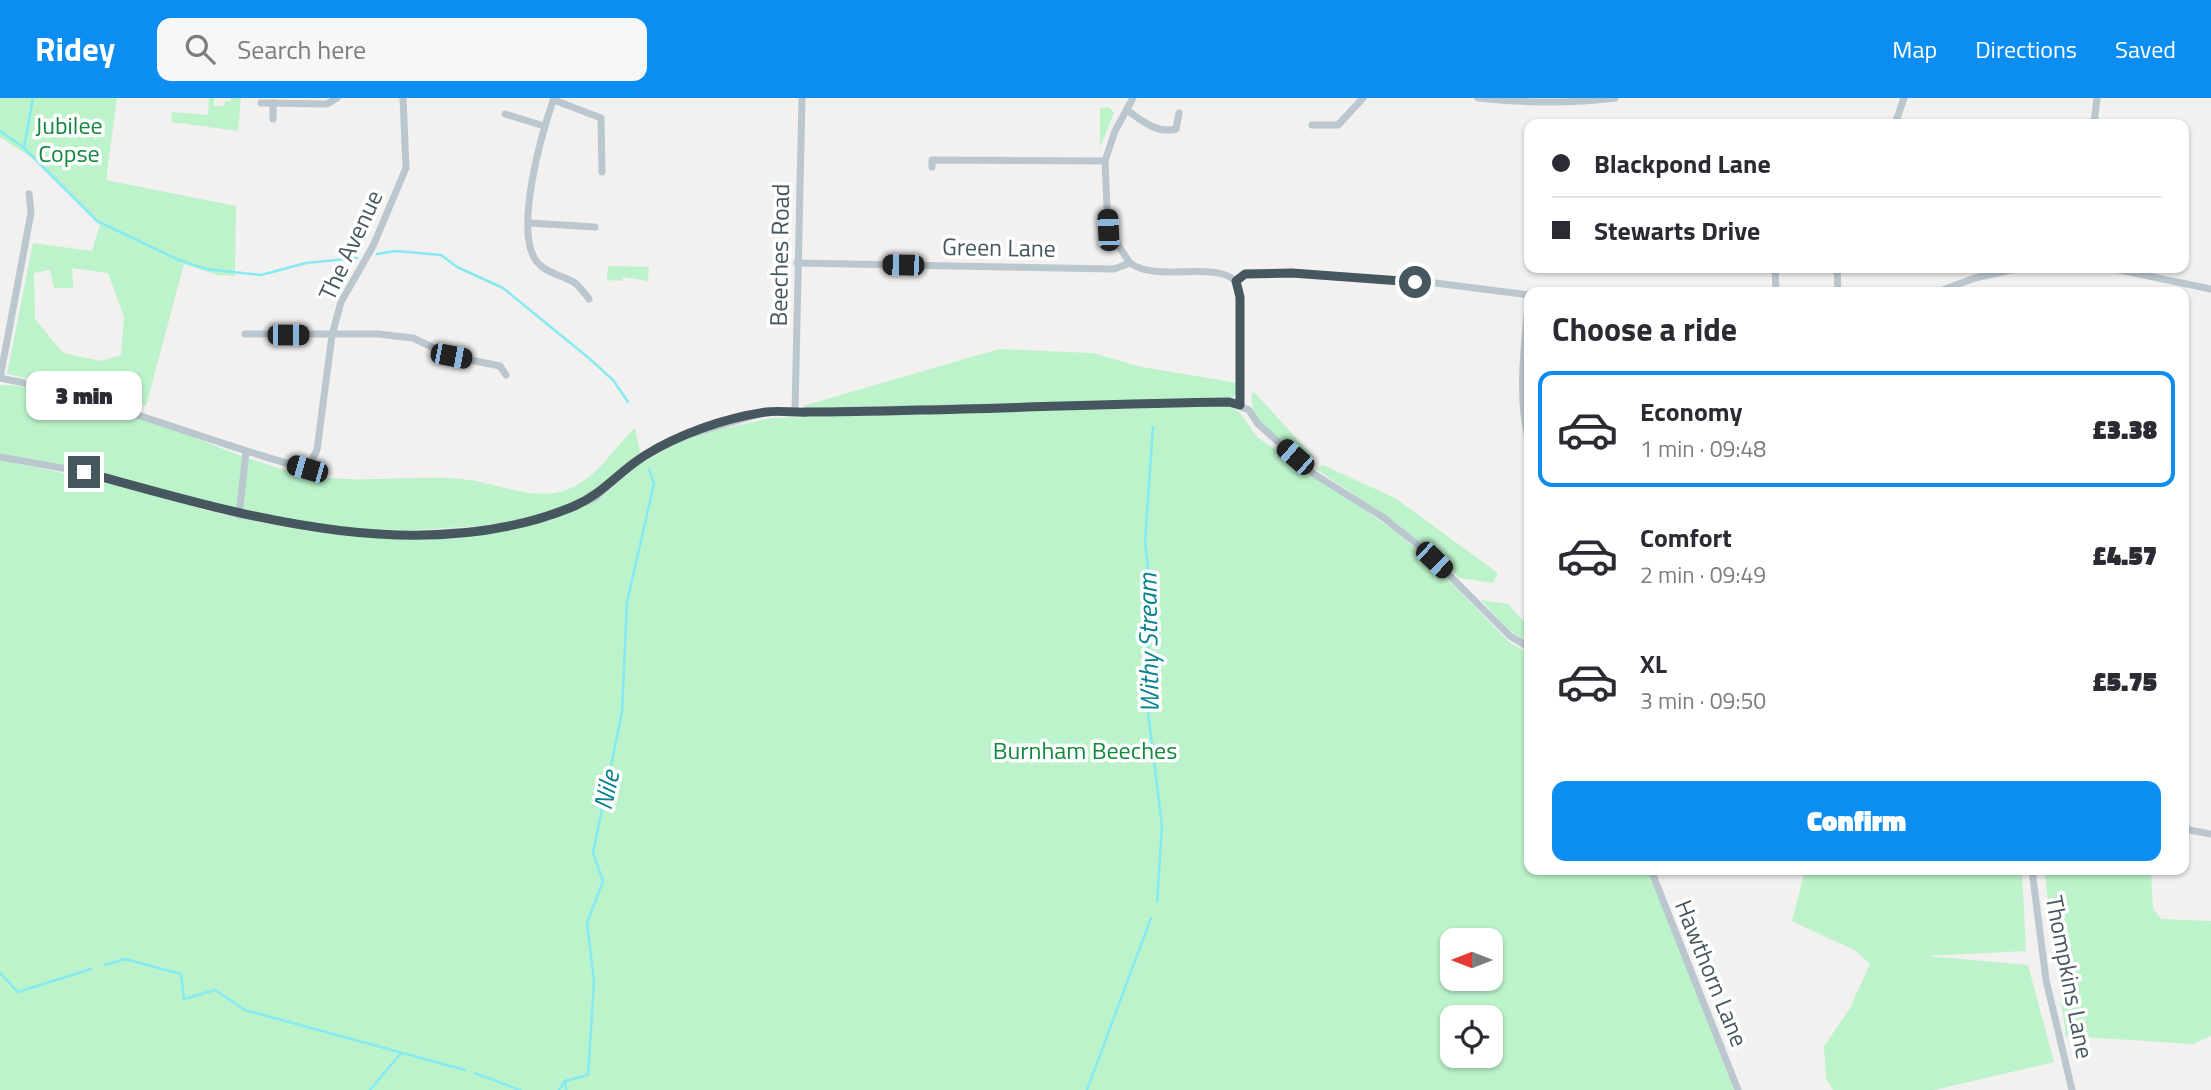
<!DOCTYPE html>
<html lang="en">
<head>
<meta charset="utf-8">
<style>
	body { margin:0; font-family:"Titillium Web",sans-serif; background:#f7f7f7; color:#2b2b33; height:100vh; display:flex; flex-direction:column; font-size:26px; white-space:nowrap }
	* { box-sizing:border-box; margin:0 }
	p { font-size:23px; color:#7c7c81 }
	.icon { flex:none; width:38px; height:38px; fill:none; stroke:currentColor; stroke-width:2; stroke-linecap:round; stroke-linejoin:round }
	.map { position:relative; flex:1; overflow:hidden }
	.sheet { position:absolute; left:1524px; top:189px; width:665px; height:588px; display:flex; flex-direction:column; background:#fff; border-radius:14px; box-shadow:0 2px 5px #0004 }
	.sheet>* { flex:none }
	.hud { position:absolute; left:1524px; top:21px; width:665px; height:154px; border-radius:14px; box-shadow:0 2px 5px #0004; display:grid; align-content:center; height:154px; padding:0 28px; background:#fff }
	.needle { width:46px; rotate:270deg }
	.controls { position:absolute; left:1440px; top:830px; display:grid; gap:14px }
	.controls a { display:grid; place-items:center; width:63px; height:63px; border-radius:14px; background:#fff; box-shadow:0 2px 5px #0004; font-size:35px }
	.end { position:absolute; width:32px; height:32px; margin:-16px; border:9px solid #46575f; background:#fff; box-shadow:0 0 0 4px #fff }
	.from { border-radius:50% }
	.bubble { position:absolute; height:49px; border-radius:14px; background:#fff; box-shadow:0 2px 5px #0004; font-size:23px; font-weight:800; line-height:49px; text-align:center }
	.car { position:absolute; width:21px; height:42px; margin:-21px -10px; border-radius:9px; box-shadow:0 0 5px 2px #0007; background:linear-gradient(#222 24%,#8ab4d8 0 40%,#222 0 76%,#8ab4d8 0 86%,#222 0) }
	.hud b { display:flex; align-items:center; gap:24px; height:66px; font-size:26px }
	.hud b+b { border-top:2px solid #e1e1e2 }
	.hud i { width:18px; height:18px; background:#2b2b33 }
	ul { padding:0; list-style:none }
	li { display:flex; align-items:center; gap:21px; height:116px; margin:0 14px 10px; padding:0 14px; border:4px solid transparent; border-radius:14px }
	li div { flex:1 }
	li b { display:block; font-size:26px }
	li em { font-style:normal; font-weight:800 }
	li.current { border-color:#0b8df2 }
	li>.icon { width:63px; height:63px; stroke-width:1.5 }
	h2 { padding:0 28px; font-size:32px; line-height:84px }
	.cta { display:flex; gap:14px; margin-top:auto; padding:14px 28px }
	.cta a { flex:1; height:80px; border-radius:14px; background:#0b8df2; color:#fff; font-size:28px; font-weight:800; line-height:80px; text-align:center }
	header { display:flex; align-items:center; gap:42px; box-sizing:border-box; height:98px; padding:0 35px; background:#0b8df2; color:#fff }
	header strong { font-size:33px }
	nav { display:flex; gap:38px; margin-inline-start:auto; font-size:24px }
	.search { width:490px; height:63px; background:#f7f7f7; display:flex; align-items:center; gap:18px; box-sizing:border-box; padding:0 24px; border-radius:14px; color:#7c7c81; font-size:26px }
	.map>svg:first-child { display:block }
	.green { fill:#bcf3ca; fill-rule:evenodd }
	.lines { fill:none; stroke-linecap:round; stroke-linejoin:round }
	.stream { stroke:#86eaf3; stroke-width:2.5 }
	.minor { stroke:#bac7ce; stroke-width:7 }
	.route { stroke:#46575f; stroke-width:9 }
	.labels { text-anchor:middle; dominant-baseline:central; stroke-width:7; stroke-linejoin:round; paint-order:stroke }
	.park-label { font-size:24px; fill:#10883d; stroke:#fff }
	.street-label { font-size:24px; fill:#46575f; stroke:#fff }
	.water-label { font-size:26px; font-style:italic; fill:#05828e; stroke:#fff }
</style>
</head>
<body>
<header>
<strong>Ridey</strong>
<div class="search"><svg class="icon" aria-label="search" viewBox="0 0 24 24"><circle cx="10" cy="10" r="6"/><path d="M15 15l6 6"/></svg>Search here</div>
<nav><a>Map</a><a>Directions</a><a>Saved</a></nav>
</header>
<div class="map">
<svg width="2211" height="992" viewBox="0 0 2211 992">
	<rect width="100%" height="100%" fill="#f3f0f0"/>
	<!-- green -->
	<g class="green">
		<path d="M0,0H117L106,82L236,108L235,178L217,177L184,166L146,308L7,276L33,145L92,153L100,127L32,60L0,39ZM72,170L108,175L124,219L121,257L101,263L63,255L35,221L34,175L50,172L54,190H73Z"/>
		<polygon points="209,0 214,0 214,8 224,8 225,3 231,3 231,0 241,0 238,33 171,24 172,14 208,17"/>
		<polygon points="1109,9 1114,15 1100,49 1100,10"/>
		<polygon points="608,168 649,169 648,183 623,179 622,183 607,182"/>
		<polygon points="999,251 1093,255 1137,268 1237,285 1238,295 1230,301 1207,302 806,311 803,308"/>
		<path d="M0,287C36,287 70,300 102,312C117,317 134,316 149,322C198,340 247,363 298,375C357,388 405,376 462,381C496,384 537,406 571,390C600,377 613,350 635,330L640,354L580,404L554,414L497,427L398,433L333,429L236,413L95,373L0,356Z"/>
		<path d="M1253,293L1313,358L1310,368C1290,353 1243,321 1253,293Z"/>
		<path d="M1231,308L1239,314L1257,339L1395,433L1431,464L1509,544L1529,556L1530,772H1648L1734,992H0V362L107,384L223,417L288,429L407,440L477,437L548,421L602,399L626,374L687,339L771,320ZM1452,842H1491V880H1452ZM1452,919H1491V957H1452Z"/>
		<polygon points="1323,367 1395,400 1498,475 1493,485 1460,480 1399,427 1316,371"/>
		<polygon points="1481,502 1508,506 1529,529 1529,547 1505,528"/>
		<polygon points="1805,772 2022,772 2026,853 1927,858 2028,867 2054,964 1934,992 1833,992 1826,980 1824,948 1849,912 1870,866 1856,853 1792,823"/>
		<polygon points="2044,772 2151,772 2153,810 2161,821 2211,823 2211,938 2193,946 2066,938"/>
	</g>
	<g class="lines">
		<!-- stream -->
		<g class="stream">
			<polyline points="33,0 24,50 97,123 179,162 206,171 261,177 306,165 357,160"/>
			<polyline points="0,33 23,49"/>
			<polyline points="377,156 396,153 441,157 457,169 503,190 590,261 613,282 628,304"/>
			<polyline points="1153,329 1145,443 1152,507 1145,589 1162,729 1157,803"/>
			<polyline points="105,867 125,861 181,876 184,901 215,892 245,912 465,972"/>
			<polyline points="0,875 18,894 91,871"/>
			<polyline points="475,975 520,992"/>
			<polyline points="565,983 566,992"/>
			<polyline points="370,992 401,955"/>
			<polyline points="559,992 565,983 588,977 594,883 587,825 603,783 593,755 622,614 627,504 654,386 649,371"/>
			<polyline points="1087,992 1151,820"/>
		</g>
		<!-- minor -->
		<g class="minor">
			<path d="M554,0C542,34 513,134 537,164C547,176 563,177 575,185C580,189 585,196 589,201"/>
			<path d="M1478,0C1524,5 1569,6 1615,0"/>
			<polyline points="554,2 601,20 602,74"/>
			<polyline points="261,5 327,6 337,0"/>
			<polyline points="273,5 273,21"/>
			<path d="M1127,12C1142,23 1157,36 1176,31L1179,15"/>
			<polyline points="505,16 544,28"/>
			<polyline points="1895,26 1904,0"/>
			<polyline points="2094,26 2097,0"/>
			<polyline points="1312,27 1338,27 1363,0"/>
			<polyline points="932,69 932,62 1105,63"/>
			<polyline points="530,125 595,129"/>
			<path d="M797,165L1114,171L1130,165C1158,185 1211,162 1236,183"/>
			<polyline points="1130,165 1108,132 1105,63 1115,33 1133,0"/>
			<polyline points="1775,170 1776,194"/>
			<polyline points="1837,170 1838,194"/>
			<polyline points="2110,170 2211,191"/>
			<polyline points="1236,183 1245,176 1292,175 1435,185 1530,197"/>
			<polyline points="1236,183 1240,199 1240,308"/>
			<polyline points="1937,194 1975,180 2020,170"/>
			<path d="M1529,197C1525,248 1516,298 1530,348"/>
			<polyline points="245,236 378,236 413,240 451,258 500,268 506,277"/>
			<path d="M0,280C105,300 204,343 307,371L317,352L332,237L341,204L373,148L406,70L403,0"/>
			<polyline points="0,280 31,115 29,96"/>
			<polyline points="795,314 802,0"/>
			<polyline points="0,359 84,374 239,417 345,433 407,437 484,432 554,417 595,400 621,375 646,357 681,339 767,314 1229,304 1249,312 1258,326 1314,376 1384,420 1423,451 1510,538 1530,550"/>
			<polyline points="239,417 246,354"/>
			<polyline points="2184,731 2211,736"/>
			<polyline points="1651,772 1738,992"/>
			<polyline points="2032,772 2046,882 2072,992"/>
		</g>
	</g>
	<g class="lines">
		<!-- route -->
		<path class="route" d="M84,374C236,416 418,472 572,409C602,397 617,375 644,358C679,336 725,320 766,314C780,312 794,315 808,314C845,314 883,313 921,312C1023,310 1126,305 1229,304L1240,307V199L1236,183L1245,176L1292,175L1415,184"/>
	</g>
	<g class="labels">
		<!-- park labels -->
		<g class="park-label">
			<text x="69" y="27">Jubilee<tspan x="69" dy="28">Copse</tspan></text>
			<text x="1085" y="652">Burnham Beeches</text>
		</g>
		<!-- street labels -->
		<g class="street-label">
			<text transform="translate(350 147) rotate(-65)">The Avenue</text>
			<text transform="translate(999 149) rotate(1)">Green Lane</text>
			<text transform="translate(779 157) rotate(-89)">Beeches Road</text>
			<text transform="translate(1712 875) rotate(68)">Hawthorn Lane</text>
			<text transform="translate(2070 879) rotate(79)">Thompkins Lane</text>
		</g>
		<!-- water labels -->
		<g class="water-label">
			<text transform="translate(1148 545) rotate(-91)">Withy Stream</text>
			<text transform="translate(606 692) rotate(-78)">Nile</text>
		</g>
	</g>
</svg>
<div class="controls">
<a><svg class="needle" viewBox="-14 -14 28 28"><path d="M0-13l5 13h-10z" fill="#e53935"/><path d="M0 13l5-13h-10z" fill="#7c7c81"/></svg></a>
<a><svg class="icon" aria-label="locate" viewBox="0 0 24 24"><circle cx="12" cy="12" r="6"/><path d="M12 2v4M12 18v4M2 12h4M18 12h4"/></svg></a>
</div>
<i class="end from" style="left:1415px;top:184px"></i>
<i class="end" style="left:84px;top:374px"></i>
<div class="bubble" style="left:26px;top:273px;width:116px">3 min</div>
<i class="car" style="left:1108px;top:132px;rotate:357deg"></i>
<i class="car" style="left:903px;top:167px;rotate:271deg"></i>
<i class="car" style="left:288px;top:237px;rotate:90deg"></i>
<i class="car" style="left:451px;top:258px;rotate:101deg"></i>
<i class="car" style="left:1295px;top:359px;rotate:311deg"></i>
<i class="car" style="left:307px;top:371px;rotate:286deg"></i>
<i class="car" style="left:1434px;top:462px;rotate:134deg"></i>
<div class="hud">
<b><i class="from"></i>Blackpond Lane</b>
<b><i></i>Stewarts Drive</b>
</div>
<section class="sheet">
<h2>Choose a ride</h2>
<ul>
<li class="current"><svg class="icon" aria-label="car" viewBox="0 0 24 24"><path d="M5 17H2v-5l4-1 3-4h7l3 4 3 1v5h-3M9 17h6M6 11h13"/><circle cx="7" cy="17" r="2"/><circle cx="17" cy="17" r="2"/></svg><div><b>Economy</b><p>1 min · 09:48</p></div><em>£3.38</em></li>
<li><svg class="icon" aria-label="car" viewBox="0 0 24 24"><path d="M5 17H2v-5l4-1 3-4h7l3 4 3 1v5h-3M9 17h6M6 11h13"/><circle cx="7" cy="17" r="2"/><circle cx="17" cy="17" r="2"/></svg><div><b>Comfort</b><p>2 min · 09:49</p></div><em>£4.57</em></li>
<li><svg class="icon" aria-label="car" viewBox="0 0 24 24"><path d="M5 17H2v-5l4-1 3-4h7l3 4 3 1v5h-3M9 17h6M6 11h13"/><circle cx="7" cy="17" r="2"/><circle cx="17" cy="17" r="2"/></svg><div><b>XL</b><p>3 min · 09:50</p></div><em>£5.75</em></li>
</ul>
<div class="cta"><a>Confirm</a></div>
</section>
</div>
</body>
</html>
